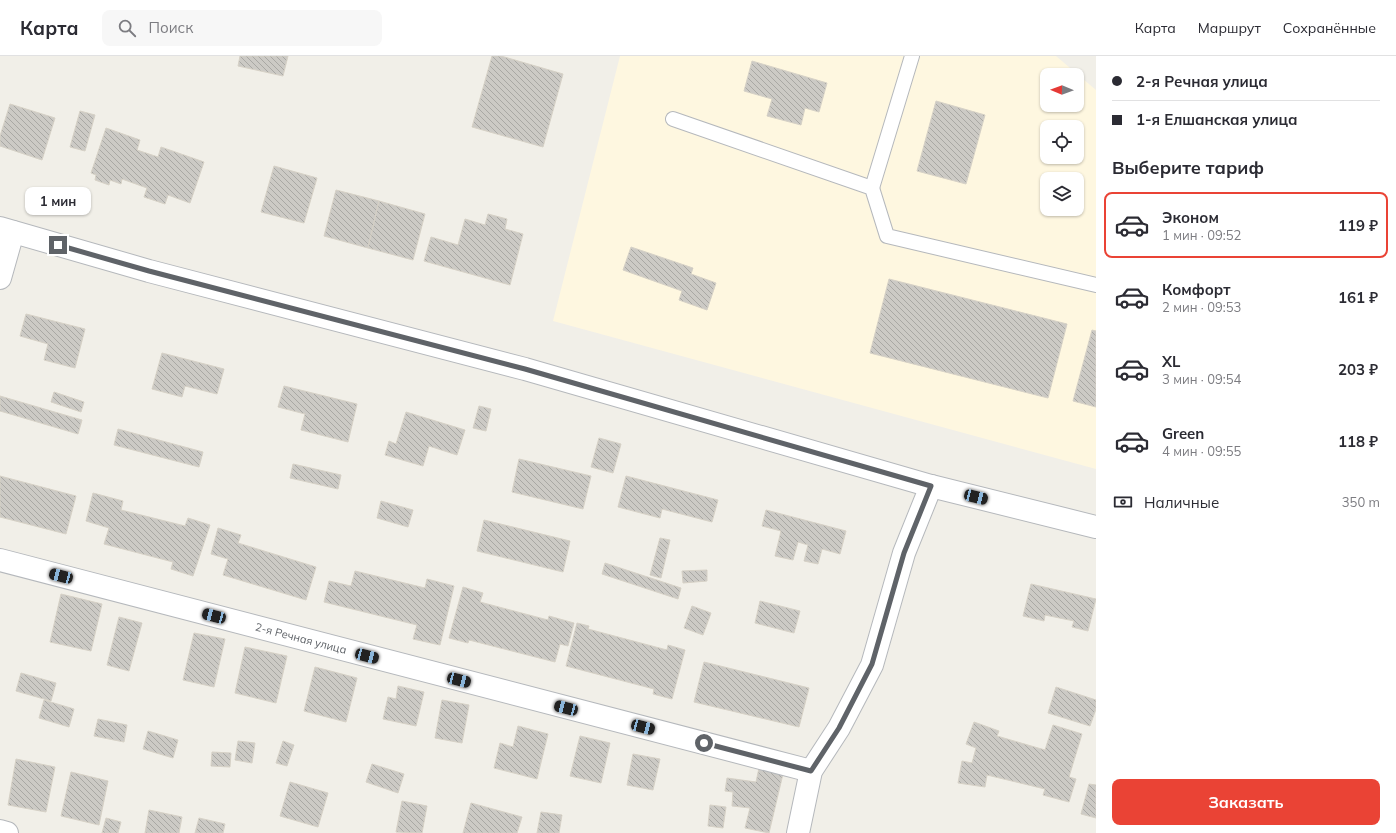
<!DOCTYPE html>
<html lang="ru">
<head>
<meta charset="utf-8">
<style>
	body { margin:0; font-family:Mulish,sans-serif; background:#f7f7f7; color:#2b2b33; height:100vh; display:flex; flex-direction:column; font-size:15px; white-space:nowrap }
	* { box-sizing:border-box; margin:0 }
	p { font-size:13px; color:#7c7c81 }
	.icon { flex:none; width:22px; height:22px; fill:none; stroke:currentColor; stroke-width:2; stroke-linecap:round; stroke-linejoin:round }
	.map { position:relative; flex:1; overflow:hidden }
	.side { display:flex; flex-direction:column; background:#fff; width:300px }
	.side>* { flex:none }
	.banner { display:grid; align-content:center; height:88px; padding:0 16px; background:#fff }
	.needle { width:26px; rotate:271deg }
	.buttons { position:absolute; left:1040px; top:12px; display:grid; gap:8px }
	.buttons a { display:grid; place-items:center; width:44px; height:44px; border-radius:8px; background:#fff; box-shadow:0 1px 3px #0004; font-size:20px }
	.end { position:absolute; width:18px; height:18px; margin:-9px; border:5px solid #5f6368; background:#fff; box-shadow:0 0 0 2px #fff }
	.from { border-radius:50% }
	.bubble { position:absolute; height:28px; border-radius:8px; background:#fff; box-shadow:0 1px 3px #0004; font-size:13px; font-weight:700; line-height:28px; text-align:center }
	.car { position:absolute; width:12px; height:24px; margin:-12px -6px; border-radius:5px; box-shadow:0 0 3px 1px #0007; background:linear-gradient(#222 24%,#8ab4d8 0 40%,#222 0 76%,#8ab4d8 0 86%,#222 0) }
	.banner b { display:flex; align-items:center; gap:14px; height:38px; font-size:15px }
	.banner b+b { border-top:1px solid #e1e1e2 }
	.banner i { width:10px; height:10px; background:#2b2b33 }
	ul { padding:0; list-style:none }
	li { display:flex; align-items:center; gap:12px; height:66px; margin:0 8px 6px; padding:0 8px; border:2px solid transparent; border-radius:8px }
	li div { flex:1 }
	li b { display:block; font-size:15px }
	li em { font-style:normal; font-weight:700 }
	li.active { border-color:#ea4335 }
	li>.icon { width:36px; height:36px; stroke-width:1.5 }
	h2 { padding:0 16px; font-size:18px; line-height:48px }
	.pay { display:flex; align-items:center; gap:10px; height:44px; padding:0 16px; font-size:15px }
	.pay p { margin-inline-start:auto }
	.action { display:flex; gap:8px; margin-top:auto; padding:8px 16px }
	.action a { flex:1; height:46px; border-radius:8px; background:#ea4335; color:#fff; font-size:16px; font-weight:700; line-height:46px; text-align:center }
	header { display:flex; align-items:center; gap:24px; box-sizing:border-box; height:56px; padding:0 20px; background:#fff; border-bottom:1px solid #e1e1e2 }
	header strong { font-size:19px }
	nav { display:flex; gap:22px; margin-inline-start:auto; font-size:14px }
	.search { width:280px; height:36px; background:#f7f7f7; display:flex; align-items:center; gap:10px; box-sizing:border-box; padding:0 14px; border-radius:8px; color:#7c7c81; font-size:15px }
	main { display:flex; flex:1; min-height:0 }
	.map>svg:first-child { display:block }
	.commercial { fill:#fef7e0; fill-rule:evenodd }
	.building { fill:url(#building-back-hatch); stroke:#d6d1c6 }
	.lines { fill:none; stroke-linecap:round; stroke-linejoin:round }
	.lane-casing { stroke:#b5b8bc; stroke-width:16 }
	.street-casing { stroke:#b5b8bc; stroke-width:24 }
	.lane { stroke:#fff; stroke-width:14 }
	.street { stroke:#fff; stroke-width:22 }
	.route { stroke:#5f6368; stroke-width:5 }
	.labels { text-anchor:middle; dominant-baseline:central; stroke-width:3; stroke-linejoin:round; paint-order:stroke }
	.street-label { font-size:11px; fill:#5f6368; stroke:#fff }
</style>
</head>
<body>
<header>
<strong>Карта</strong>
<div class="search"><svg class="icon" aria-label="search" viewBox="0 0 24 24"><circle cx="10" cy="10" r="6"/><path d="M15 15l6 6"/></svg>Поиск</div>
<nav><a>Карта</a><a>Маршрут</a><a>Сохранённые</a></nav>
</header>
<main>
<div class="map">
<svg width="1096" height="777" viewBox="0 0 1096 777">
	<defs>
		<pattern id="building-back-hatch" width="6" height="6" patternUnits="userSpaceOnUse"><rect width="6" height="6" fill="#cccac5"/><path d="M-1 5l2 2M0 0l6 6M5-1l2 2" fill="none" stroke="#a9a8a4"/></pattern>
	</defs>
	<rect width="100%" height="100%" fill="#f1efe8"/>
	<!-- commercial -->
	<path class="commercial" d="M620,0H1056L1096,34V413L553,265ZM1047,19H1077V49H1047ZM1047,71H1077V101H1047ZM1047,123H1077V153H1047Z"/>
	<!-- building -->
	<g class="building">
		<polygon points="240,0 288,0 283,20 238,10"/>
		<polygon points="492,0 501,0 563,18 543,91 472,71"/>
		<polygon points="752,5 827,27 819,56 805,52 801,69 767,60 772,43 744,35"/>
		<polygon points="936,45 985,59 966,128 917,115"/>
		<polygon points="10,48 55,62 42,104 0,90 0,80"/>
		<polygon points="80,55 95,59 85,95 70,91"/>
		<polygon points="106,72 140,84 137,94 158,101 161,91 204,106 190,147 168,139 165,148 144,141 147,132 122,123 121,128 110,124 109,129 95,124 96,119 91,117"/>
		<polygon points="274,110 317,122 304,167 261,156"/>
		<polygon points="336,134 379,145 368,192 324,180"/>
		<polygon points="379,145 425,158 413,204 368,192"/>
		<polygon points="488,158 507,163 505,173 523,178 510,229 424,205 431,181 458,189 465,163 485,169"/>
		<polygon points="631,191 693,212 691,218 716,227 707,254 679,244 682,235 623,214"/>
		<polygon points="889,223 1067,268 1048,342 870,297"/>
		<polygon points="26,258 85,273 75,312 44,304 48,288 20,280"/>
		<polygon points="1092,274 1096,275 1096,351 1073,345"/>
		<polygon points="162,297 224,313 217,338 185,330 182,341 152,333"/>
		<polygon points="284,330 357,348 348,386 301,374 305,358 278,351"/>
		<polygon points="54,336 84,346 81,356 51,346"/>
		<polygon points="0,340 82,364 78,378 0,355"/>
		<polygon points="479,350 491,353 486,375 473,372"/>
		<polygon points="406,356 465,374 457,399 429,390 423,410 385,399 389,385 396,388"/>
		<polygon points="118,373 203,396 199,411 114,389"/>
		<polygon points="599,382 621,388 613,417 591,411"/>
		<polygon points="519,403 591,420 583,453 512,436"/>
		<polygon points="293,408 341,419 338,433 290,422"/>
		<polygon points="0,420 76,440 66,478 0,461"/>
		<polygon points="626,420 718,444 712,466 662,453 660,462 618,451"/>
		<polygon points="93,437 123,445 121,454 185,470 188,462 210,469 193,520 171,513 173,506 104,488 109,472 86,465"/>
		<polygon points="381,445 413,454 408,471 377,462"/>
		<polygon points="766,454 846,475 840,498 822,493 818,508 804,505 808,489 798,486 793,504 775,500 781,475 762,470"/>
		<polygon points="484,464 570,485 563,516 477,495"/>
		<polygon points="218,472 241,479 238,487 316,511 306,544 223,519 228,503 211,498"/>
		<polygon points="660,482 670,484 661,522 650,519"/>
		<polygon points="605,507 681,532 678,543 602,518"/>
		<polygon points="707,514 707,525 683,527 682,515"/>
		<polygon points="355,515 425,532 427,523 454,530 440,589 413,583 417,569 324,546 329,525 351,530"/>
		<polygon points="1031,528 1096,543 1088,575 1072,571 1074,565 1045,559 1044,565 1023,560"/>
		<polygon points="463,531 483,537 480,546 548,564 549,560 574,567 568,590 560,588 555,606 469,584 468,587 449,582"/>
		<polygon points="61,538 102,548 91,595 50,586"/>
		<polygon points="760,545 800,555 794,577 755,567"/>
		<polygon points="692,550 711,557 703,579 684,572"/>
		<polygon points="119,561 142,567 129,615 107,609"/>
		<polygon points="577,567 589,570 588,573 667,594 668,589 685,594 672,643 653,638 654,633 566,610"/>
		<polygon points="194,577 225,583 214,631 183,624"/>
		<polygon points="245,591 287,600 276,647 235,637"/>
		<polygon points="704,606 809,632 799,671 694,646"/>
		<polygon points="315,611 357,622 346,666 304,655"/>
		<polygon points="21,617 56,627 51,645 16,635"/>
		<polygon points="398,630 424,636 416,670 383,663 388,641 396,643"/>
		<polygon points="1056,631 1096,644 1096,653 1090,670 1048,657"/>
		<polygon points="44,644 74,653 69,671 39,662"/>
		<polygon points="442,644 469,649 462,687 435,682"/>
		<polygon points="98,663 127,669 124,686 94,680"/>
		<polygon points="974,666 999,675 997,680 1045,694 1053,669 1082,678 1069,721 1076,723 1069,746 1043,739 1045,733 987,719 985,731 958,727 962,705 972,707 976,692 966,688"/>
		<polygon points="518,670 548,678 537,723 494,712 500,687 513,691"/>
		<polygon points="148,675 178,684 173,702 143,693"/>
		<polygon points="580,680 610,687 601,727 570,720"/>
		<polygon points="238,685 255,687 252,707 235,704"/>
		<polygon points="283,685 294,689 287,710 276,707"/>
		<polygon points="212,696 231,697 230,711 211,710"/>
		<polygon points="633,698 660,703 653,734 627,729"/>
		<polygon points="16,703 55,711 46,756 8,749"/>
		<polygon points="372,708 404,718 398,737 366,726"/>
		<polygon points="759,712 783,718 769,777 745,772 750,752 732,750 733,736 725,735 727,722 756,726"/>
		<polygon points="71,716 108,725 99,769 61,760"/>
		<polygon points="290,726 328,737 318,771 280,760"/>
		<polygon points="1089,728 1096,729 1096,762 1081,758"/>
		<polygon points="402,745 427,750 422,777 396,776"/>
		<polygon points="471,747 522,761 517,777 463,777"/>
		<polygon points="710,749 726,751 723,772 708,770"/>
		<polygon points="149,754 182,761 179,777 145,777"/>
		<polygon points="541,756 562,759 559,777 537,777"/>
		<polygon points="106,762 121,766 118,777 102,777"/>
		<polygon points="199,762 225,768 223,777 195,777"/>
	</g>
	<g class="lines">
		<!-- lane casing -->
		<g class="lane-casing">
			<g id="lane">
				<polyline points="673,63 872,132 887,180 1096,229"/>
				<polyline points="872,132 912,0"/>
			</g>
		</g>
		<!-- street casing -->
		<g class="street-casing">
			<g id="street">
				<polyline points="0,172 149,215 525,313 931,430 1096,471"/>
				<polyline points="0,222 13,176"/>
				<path id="s1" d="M0,504L811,715"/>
				<polyline points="0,775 7,777"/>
				<polyline points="798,777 811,715 839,672 872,609 904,497 931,430"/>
			</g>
		</g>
		<!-- lane -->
		<use href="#lane" class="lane"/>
		<!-- street -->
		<use href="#street" class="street"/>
	</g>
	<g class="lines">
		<!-- route -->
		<polyline class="route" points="58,189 149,215 525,313 931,430 904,497 872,608 839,672 811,715 704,687"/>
	</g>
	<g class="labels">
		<!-- street labels -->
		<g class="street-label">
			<text stroke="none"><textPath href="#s1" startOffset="311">2-я Речная улица</textPath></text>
		</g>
	</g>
</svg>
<div class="buttons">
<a><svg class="needle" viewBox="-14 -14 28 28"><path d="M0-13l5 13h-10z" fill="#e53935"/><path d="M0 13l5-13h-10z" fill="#7c7c81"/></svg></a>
<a><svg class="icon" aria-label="locate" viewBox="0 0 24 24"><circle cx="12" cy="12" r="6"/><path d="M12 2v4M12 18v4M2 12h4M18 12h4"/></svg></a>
<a><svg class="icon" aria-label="layers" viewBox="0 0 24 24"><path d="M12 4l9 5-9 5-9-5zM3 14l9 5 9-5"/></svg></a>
</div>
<i class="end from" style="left:704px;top:687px"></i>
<i class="end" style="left:58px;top:189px"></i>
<div class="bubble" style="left:25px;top:131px;width:66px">1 мин</div>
<i class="car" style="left:976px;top:441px;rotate:104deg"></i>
<i class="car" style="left:61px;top:520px;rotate:285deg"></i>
<i class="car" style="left:214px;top:560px;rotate:285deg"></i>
<i class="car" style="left:367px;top:600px;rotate:105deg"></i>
<i class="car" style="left:459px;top:624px;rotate:105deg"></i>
<i class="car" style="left:566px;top:652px;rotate:285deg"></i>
<i class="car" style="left:643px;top:671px;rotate:105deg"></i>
</div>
<section class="side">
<div class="banner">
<b><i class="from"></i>2-я Речная улица</b>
<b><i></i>1-я Елшанская улица</b>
</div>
<h2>Выберите тариф</h2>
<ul>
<li class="active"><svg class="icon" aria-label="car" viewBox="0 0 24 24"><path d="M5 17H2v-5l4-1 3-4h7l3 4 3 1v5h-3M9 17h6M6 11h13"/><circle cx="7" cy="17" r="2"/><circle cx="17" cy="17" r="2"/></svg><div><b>Эконом</b><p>1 мин · 09:52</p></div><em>119 ₽</em></li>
<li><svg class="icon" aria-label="car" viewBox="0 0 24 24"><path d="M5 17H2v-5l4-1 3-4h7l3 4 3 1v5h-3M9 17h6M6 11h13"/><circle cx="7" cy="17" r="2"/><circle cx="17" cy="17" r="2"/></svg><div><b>Комфорт</b><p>2 мин · 09:53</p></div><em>161 ₽</em></li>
<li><svg class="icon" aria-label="car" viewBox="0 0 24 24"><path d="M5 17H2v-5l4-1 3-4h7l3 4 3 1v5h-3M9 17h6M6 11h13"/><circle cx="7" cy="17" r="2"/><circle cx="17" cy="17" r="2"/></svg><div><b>XL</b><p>3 мин · 09:54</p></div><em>203 ₽</em></li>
<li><svg class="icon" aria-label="car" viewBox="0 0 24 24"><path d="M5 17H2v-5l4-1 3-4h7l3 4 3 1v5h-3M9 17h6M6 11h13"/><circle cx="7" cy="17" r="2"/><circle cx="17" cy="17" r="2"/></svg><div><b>Green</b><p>4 мин · 09:55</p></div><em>118 ₽</em></li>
</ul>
<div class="pay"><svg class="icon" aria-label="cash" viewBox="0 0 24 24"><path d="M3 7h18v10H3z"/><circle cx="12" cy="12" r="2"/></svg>Наличные<p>350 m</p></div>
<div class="action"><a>Заказать</a></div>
</section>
</main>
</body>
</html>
